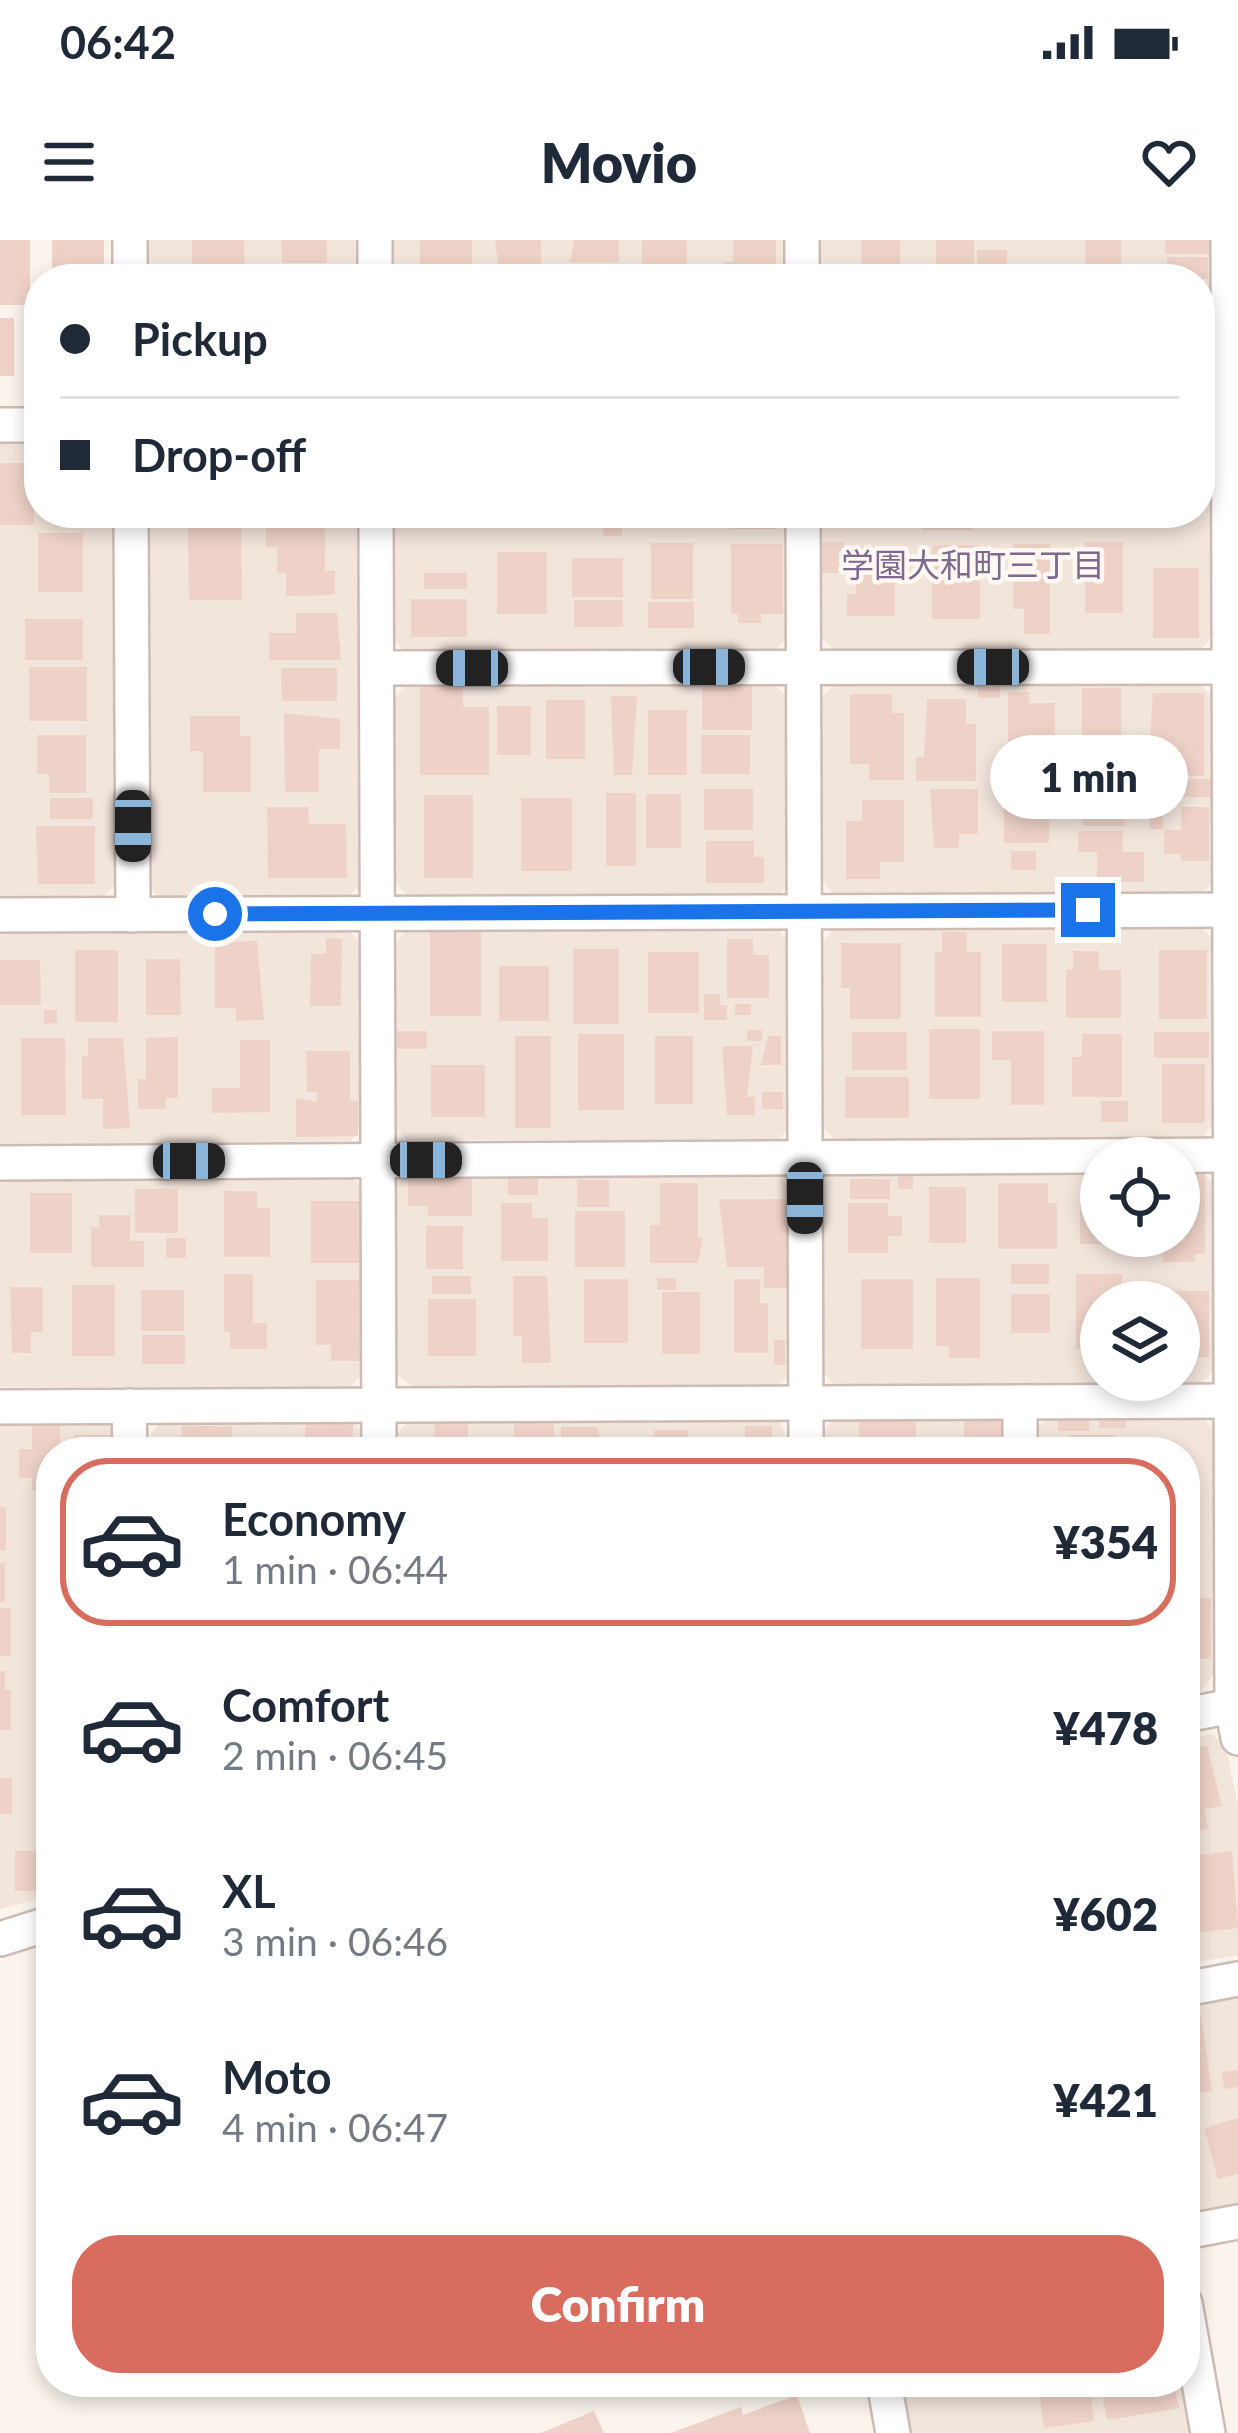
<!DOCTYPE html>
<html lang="en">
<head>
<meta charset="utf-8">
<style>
	body { margin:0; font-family:Lato,"Noto Sans JP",sans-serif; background:#f2f2f3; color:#1f2937; height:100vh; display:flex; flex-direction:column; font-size:45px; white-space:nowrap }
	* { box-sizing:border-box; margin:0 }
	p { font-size:39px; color:#747a83 }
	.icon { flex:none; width:66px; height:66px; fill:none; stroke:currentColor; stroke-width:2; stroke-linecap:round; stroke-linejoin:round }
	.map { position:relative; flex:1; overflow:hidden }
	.drawer { position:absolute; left:36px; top:1197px; width:1164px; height:960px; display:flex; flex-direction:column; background:#fff; border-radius:48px; box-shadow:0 6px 18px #0003 }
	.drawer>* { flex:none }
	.guide { position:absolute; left:24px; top:24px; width:1191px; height:264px; border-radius:48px; box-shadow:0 6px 18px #0003; display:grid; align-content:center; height:264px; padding:0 36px; background:#fff }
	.fabs { position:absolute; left:1080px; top:897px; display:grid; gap:24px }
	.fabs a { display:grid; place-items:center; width:120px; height:120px; border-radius:50%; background:#fff; box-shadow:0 6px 18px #0003; font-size:60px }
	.end { position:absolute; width:54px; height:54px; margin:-27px; border:15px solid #1a73e8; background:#fff; box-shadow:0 0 0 6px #fff }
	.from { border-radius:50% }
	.bubble { position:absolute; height:84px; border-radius:42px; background:#fff; box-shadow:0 6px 18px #0003; font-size:39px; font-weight:800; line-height:84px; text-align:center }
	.car { position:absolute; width:36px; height:72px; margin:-36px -18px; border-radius:15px; box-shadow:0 0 9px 3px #0007; background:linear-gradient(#222 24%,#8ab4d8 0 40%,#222 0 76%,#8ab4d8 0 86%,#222 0) }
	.guide b { display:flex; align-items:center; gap:42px; height:114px; font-size:45px }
	.guide b+b { border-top:3px solid #e0e1e3 }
	.guide i { width:30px; height:30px; background:#1f2937 }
	ul { padding:21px 0 0; list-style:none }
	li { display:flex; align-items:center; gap:36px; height:168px; margin:0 24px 18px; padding:0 12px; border:6px solid transparent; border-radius:48px }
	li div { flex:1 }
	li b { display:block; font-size:45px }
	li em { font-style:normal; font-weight:800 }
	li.selected { border-color:#d86d5f }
	li>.icon { width:108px; height:108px; stroke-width:1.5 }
	.action { display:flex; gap:24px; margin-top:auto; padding:24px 36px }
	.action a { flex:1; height:138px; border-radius:48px; background:#d86d5f; color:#fff; font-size:48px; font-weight:800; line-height:138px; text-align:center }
	.status { display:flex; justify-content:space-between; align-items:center; height:84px; padding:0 60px; background:#fff; direction:ltr }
	.status svg { height:33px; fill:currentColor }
	header { display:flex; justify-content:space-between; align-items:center; height:156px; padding:0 36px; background:#fff; font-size:54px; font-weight:800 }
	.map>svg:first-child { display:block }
	.residential { fill:#f2e5dc; fill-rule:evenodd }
	.building { fill:#eed2c7 }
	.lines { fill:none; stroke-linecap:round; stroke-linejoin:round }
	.street-casing { stroke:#cdbcb3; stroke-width:38 }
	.street { stroke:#fff; stroke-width:33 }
	.route { stroke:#1a73e8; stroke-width:15 }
	.labels { text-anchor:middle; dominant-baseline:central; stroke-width:9; stroke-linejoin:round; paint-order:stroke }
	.neighbourhood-label { font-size:33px; fill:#7e698f; stroke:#fef8f3 }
</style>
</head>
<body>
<div class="status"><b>06:42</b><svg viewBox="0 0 49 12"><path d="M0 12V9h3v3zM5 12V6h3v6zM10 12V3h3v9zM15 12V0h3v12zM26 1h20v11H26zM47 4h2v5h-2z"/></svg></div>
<header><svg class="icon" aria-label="menu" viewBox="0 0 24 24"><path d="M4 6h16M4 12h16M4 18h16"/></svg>Movio<svg class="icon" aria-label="heart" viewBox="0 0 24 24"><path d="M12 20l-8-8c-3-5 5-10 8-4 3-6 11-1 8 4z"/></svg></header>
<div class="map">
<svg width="1238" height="2193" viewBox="0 0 1238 2193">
	<rect width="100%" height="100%" fill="#fbf4ed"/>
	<!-- residential -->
	<g class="residential">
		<rect x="148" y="0" width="210" height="39"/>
		<rect x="392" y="0" width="393" height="39"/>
		<polygon points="818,0 1212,0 1212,152 1200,164 1200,39 818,39"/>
		<polygon points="1200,198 1212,210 1213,394 1201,410 835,411 820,396 820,273 1200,273"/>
		<polygon points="0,200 39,200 39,273 115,273 115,644 103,657 0,657"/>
		<polygon points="148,273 360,273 360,648 347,656 157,656 148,643"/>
		<polygon points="393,273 786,273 786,399 775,410 404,411 393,399"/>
		<polygon points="409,444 772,444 788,457 788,644 779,654 408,656 394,642 394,457"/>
		<polygon points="834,445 1201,445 1212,457 1213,642 1201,655 835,655 821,640 821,458"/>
		<polygon points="1202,688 1213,700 1213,885 1201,899 836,900 823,888 822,703 833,690"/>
		<polygon points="408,690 779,690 788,702 789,887 779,900 407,900 395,887 395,704"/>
		<polygon points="349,691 361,703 362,889 350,901 0,904 0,692"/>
		<path d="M1202,932L1214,944V1130L1201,1144L836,1146L823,1133V946L835,934L1101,933V996H1179ZM1101,1062H1179V1140H1101Z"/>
		<polygon points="779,934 789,949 789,1136 777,1146 411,1146 396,1134 396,944 408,936"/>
		<polygon points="349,937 361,945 363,1134 350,1147 0,1147 0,940"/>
		<polygon points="1046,1178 1203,1178 1215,1192 1215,1432 1201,1451 1185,1454 1185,1212 1034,1212 1034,1190"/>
		<polygon points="836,1179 994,1179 1005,1191 1005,1212 824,1212 824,1189"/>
		<polygon points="409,1180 780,1180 791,1212 398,1212 398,1193"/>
		<polygon points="162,1182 352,1182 364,1193 364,1212 152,1212 151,1193"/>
		<polygon points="0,1183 106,1183 117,1194 117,1212 51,1212 51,1656 0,1669"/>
		<polygon points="1213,1494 1226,1508 1238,1566 1238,1715 1185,1724 1185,1499"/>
		<polygon points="1238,1749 1238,1964 1185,1973 1185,1758"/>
		<polygon points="901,2142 1185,2142 1194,2193 910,2193"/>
	</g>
	<!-- building -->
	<g class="building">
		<rect x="0" y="0" width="30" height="65"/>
		<rect x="52" y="0" width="52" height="39"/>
		<polygon points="192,0 244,0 245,39 192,39"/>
		<polygon points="281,0 327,0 327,23 282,23"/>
		<rect x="420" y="0" width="52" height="39"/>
		<polygon points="495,0 541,0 541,39 500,39"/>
		<polygon points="574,0 619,0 619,22 570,22"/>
		<rect x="642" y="0" width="45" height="39"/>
		<polygon points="733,0 776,0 776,39 725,39 725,22 733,22"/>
		<rect x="861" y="0" width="39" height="39"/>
		<rect x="936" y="0" width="38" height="39"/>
		<rect x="1085" y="0" width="36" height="39"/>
		<rect x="1165" y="0" width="44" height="14"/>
		<polygon points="977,10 1007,10 1007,33 1023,33 1023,39 977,39"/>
		<rect x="1167" y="17" width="41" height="22"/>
		<rect x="278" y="31" width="53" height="8"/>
		<rect x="0" y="78" width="14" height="58"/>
		<rect x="0" y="223" width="34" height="62"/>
		<rect x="63" y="273" width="44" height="9"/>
		<rect x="501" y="273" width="47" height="8"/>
		<rect x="571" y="273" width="49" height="8"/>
		<rect x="643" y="273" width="45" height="5"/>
		<rect x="730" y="273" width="47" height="16"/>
		<rect x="849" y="273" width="39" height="15"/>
		<rect x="922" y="273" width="51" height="17"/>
		<rect x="999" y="273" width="45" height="11"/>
		<rect x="1072" y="273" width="45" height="9"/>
		<rect x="1144" y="273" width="45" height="6"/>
		<polygon points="325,279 325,331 335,331 335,355 286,356 286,333 277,333 277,307 266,307 266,280"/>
		<polygon points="241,286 242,360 189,360 188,287"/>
		<rect x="603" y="286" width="19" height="10"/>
		<rect x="38" y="293" width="45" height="59"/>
		<rect x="822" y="302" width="22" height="31"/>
		<rect x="1085" y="302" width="38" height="71"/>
		<rect x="651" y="303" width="42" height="56"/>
		<polygon points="731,304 783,304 783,374 761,374 761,383 738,383 738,374 731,374"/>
		<polygon points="1013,304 1050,304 1050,394 1024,394 1024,369 1013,369"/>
		<rect x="932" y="305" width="48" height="74"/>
		<polygon points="856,306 895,306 895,376 847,376 847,354 856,354"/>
		<rect x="497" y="312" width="50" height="62"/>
		<rect x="572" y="318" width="51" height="39"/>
		<rect x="1153" y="328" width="46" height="70"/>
		<rect x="424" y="333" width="43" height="16"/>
		<rect x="411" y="359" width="56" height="38"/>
		<rect x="574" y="360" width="49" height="27"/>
		<rect x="648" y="362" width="46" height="26"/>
		<polygon points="296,373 337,373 341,420 269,420 269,393 296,393"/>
		<rect x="25" y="379" width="58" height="41"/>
		<rect x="29" y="427" width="58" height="54"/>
		<polygon points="281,428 337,428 337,461 282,461"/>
		<rect x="978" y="437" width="22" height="21"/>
		<polygon points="420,445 463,445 463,467 489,467 489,535 420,535"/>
		<rect x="702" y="446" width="50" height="44"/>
		<rect x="1082" y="448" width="39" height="82"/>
		<polygon points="1008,452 1029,452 1029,463 1055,463 1055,538 1008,538"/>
		<polygon points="1153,453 1204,453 1204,536 1148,536"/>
		<polygon points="850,454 892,454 892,473 904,473 904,540 869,540 869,524 850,524"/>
		<polygon points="611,456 637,456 632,535 614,535"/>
		<polygon points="927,459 966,459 966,484 976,484 976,541 916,541 916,517 924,517"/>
		<rect x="546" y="460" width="39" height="59"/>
		<rect x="497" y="466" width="34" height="49"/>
		<rect x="648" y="470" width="39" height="65"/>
		<polygon points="284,473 340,479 340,509 319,509 319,552 285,552"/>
		<polygon points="190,476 240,476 240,496 251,496 251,552 203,552 203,511 190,511"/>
		<polygon points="37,495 86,495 86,553 49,553 49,534 37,534"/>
		<rect x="701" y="495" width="49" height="39"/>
		<rect x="1162" y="539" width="56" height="18"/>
		<rect x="1083" y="544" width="41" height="42"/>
		<rect x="1004" y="548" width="45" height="55"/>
		<rect x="704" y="549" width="49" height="41"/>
		<polygon points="930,549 978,549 978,594 959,594 959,608 934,608"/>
		<rect x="606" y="553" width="30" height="73"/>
		<rect x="646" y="554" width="35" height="54"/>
		<rect x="424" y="555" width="49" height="83"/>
		<rect x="50" y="558" width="43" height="21"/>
		<rect x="521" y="558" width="51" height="73"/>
		<polygon points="862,560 904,560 904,622 880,622 880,639 846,639 846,581 862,581"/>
		<polygon points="267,567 308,567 309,584 346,584 347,638 268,638"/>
		<polygon points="1181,567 1209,567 1209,621 1181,621 1181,614 1164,614 1164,590 1181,590"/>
		<rect x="1150" y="568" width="13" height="21"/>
		<polygon points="36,586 95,586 95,644 38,644"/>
		<polygon points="1078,591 1123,591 1123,612 1144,612 1144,642 1097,642 1097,612 1078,612"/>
		<polygon points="706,601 754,601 754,617 764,617 764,643 706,643"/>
		<rect x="1011" y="611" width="25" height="19"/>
		<rect x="430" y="687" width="51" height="89"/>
		<polygon points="942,692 967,692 967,712 981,712 981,777 935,777 935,712 942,712"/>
		<polygon points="326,698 342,699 341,766 310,766 311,714 326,714"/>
		<polygon points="727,699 753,699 753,715 769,715 769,758 727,758"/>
		<polygon points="257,701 264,780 236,781 236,768 215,768 215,702"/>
		<polygon points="841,703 901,703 901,779 850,779 850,748 841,748"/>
		<rect x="1002" y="704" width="45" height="58"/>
		<rect x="573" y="709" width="46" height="75"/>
		<rect x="75" y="710" width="43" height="72"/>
		<rect x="1159" y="710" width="48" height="69"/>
		<polygon points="1073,711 1099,711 1099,730 1121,730 1121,778 1066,778 1066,730 1073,730"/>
		<rect x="648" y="712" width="51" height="61"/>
		<polygon points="146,719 180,719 181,775 146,775"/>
		<polygon points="0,720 40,720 41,765 0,765"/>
		<rect x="499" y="726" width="50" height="55"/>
		<polygon points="704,754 720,754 720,765 727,765 727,780 704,780"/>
		<rect x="735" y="764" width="16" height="11"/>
		<polygon points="44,770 57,770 57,783 44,784"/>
		<rect x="929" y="789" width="51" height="70"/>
		<rect x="747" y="790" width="15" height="11"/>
		<rect x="397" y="791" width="30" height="18"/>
		<polygon points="992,791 1044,791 1044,865 1011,865 1011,820 992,820"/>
		<rect x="852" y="792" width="55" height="38"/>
		<rect x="1154" y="792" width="55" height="26"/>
		<rect x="578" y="794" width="46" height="76"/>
		<polygon points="1082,794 1122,794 1122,857 1072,857 1072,817 1082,817"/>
		<rect x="515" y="796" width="36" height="92"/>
		<rect x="655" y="796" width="38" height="68"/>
		<polygon points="768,796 781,796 781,825 761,825"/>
		<polygon points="178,797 178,858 166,858 166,869 138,869 138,839 146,839 146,798"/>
		<polygon points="21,798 65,798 66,875 21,875"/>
		<polygon points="88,798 123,798 130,888 103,889 103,859 82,859 82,816 88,816"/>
		<polygon points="240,800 270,800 270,872 212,873 212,848 240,848"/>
		<polygon points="722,806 753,806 747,857 755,857 755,875 727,875"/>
		<polygon points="306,811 350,811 350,861 358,861 358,896 296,897 296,858 317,862 317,852 307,852"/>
		<rect x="1162" y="824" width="43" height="59"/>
		<rect x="431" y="825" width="54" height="52"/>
		<rect x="845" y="837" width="64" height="41"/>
		<rect x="762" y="852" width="21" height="17"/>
		<rect x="1101" y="861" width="27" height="21"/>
		<rect x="898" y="928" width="15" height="21"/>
		<polygon points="1179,929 1205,929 1205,1014 1195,1014 1195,1022 1163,1022 1163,996 1179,996"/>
		<rect x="508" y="934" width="30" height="21"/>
		<polygon points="408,939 472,939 472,976 428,976 428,966 408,966"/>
		<rect x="850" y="939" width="40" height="20"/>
		<rect x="577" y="940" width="32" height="27"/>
		<polygon points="660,943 698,943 698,997 703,997 698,1023 650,1023 650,985 660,985"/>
		<polygon points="998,943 1048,943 1048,963 1057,963 1057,1009 998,1009"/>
		<rect x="929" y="947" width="37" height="56"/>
		<rect x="135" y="949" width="43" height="44"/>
		<polygon points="224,951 257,951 257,968 270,968 270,1017 224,1017"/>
		<rect x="30" y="953" width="42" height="60"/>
		<polygon points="1080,953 1101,953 1101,996 1120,996 1120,1004 1080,1004"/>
		<polygon points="719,959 787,959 790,1048 764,1048 764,1027 727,1027"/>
		<rect x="311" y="961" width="49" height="62"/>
		<polygon points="501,963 532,963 532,978 548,978 548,1021 501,1021"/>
		<polygon points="848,963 888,963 888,976 902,976 902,996 888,996 888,1013 848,1013"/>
		<rect x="575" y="971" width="50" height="56"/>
		<polygon points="99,975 130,975 130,1001 144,1001 144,1027 91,1027 91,987 99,987"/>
		<rect x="426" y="986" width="37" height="43"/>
		<rect x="166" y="998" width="20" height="20"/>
		<rect x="1011" y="1024" width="38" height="20"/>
		<polygon points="224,1034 253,1034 253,1083 267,1083 267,1109 230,1109 230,1092 224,1092"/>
		<polygon points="1076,1034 1122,1034 1122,1062 1101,1062 1101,1109 1076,1109"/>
		<rect x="432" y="1036" width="39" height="18"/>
		<polygon points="513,1036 547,1036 551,1123 522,1123 522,1096 513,1096"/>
		<rect x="657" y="1038" width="19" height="12"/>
		<polygon points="936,1038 980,1038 980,1118 949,1118 949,1106 936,1106"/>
		<rect x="584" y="1039" width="44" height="64"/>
		<polygon points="734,1039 760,1039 760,1063 768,1063 768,1113 734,1113"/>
		<rect x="861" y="1039" width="52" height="70"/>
		<polygon points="316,1040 363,1040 363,1121 331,1121 331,1105 316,1105"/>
		<rect x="72" y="1045" width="43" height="71"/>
		<polygon points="10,1047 43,1047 43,1092 31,1092 31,1113 12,1113"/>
		<rect x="141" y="1050" width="43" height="41"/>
		<polygon points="1164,1051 1209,1051 1209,1117 1179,1117 1179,1062 1164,1062"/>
		<rect x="662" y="1052" width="38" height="62"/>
		<rect x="1011" y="1054" width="39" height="39"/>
		<rect x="428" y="1059" width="48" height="57"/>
		<rect x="142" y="1095" width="43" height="29"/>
		<rect x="774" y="1100" width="11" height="25"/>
		<rect x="1099" y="1172" width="27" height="16"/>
		<rect x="1058" y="1173" width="31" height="18"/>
		<rect x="964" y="1178" width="38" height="34"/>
		<polygon points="434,1180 468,1180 468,1212 436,1212"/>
		<rect x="859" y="1180" width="57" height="32"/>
		<polygon points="514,1181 554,1181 554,1212 502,1212 502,1200 514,1200"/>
		<rect x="305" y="1183" width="48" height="29"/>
		<polygon points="32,1186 60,1186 60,1212 51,1212 51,1250 32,1250 32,1238 19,1238 19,1209 32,1209"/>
		<rect x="182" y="1186" width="50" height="26"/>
		<rect x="745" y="1186" width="27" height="26"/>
		<polygon points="561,1187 597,1187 604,1212 561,1212"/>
		<rect x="654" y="1190" width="34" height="22"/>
		<rect x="74" y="1195" width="39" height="17"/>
		<rect x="1069" y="1195" width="45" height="17"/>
		<rect x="0" y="1267" width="6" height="43"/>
		<rect x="1185" y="1303" width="14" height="49"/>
		<rect x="0" y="1323" width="5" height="39"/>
		<rect x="1185" y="1358" width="26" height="61"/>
		<rect x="0" y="1368" width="11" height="48"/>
		<polygon points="0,1431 5,1431 5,1450 11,1450 11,1490 0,1490"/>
		<polygon points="1207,1506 1222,1566 1204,1569 1208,1589 1185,1593 1185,1510"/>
		<rect x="0" y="1538" width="12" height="36"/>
		<rect x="15" y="1611" width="23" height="40"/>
		<polygon points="1232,1611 1238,1688 1200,1692 1192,1616"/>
		<polygon points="1201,1777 1212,1851 1185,1855 1185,1779"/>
		<polygon points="1238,1830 1238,1847 1224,1849 1222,1832"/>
		<polygon points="1238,1878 1238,1934 1218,1939 1204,1888"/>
		<polygon points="1038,2142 1089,2142 1094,2181 1044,2188"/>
		<polygon points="1100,2142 1180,2142 1175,2149 1179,2168 1107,2180"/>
		<polygon points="797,2155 810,2193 671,2193 741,2167 743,2175"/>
		<polygon points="594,2171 604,2193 541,2193"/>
	</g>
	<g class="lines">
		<!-- street casing -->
		<g class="street-casing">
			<g id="street">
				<polyline points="130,0 130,39"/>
				<polyline points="375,0 375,39"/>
				<polyline points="802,0 802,39"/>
				<polyline points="1228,0 1232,1466 1238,1498"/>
				<polyline points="0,185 39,185"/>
				<polyline points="131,273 133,675"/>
				<polyline points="376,273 379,1212"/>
				<polyline points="803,273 806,1212"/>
				<polyline points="377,428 1229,427"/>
				<polyline points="0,675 1238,670"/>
				<polyline points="0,923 1231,915"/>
				<polyline points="1020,1162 1020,1212"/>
				<polyline points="129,1166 130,1212"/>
				<polyline points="0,1167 1231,1161"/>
				<polyline points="1185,1475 1238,1465"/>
				<polyline points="0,1699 51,1683"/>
				<polyline points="1185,1749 1238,1739"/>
				<polyline points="1185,1992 1238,1982"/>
				<polyline points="1185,2063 1208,2193"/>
				<polyline points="884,2142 893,2193"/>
			</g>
		</g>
		<!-- street -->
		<use href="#street" class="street"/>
	</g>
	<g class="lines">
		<!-- route -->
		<polyline class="route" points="215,674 1088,670"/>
	</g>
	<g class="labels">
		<!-- neighbourhood labels -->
		<g class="neighbourhood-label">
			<text x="973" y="324">学園大和町三丁目</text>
		</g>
	</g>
</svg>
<div class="fabs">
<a><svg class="icon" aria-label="locate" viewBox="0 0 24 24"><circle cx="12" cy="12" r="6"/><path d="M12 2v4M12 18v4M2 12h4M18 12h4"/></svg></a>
<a><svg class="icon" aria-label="layers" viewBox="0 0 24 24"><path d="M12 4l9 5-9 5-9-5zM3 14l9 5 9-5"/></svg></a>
</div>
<i class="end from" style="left:215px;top:674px"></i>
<i class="end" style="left:1088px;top:670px"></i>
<div class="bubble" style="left:990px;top:495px;width:198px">1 min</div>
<i class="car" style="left:709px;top:427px;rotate:90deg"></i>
<i class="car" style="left:993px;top:427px;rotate:270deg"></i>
<i class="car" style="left:472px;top:428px;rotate:270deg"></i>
<i class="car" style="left:133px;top:586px;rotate:180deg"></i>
<i class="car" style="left:426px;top:920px;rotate:90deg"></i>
<i class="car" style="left:189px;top:921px;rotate:90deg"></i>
<i class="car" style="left:805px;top:958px;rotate:180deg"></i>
<div class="guide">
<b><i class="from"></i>Pickup</b>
<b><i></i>Drop-off</b>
</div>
<section class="drawer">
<ul>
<li class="selected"><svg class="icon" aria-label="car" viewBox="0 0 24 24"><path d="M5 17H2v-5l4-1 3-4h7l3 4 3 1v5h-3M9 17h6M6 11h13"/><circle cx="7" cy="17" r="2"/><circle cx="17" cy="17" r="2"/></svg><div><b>Economy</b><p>1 min · 06:44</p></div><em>¥354</em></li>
<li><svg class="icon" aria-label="car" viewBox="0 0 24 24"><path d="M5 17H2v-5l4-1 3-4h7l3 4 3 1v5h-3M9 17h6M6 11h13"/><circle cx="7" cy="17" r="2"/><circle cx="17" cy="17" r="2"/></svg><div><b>Comfort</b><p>2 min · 06:45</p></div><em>¥478</em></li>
<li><svg class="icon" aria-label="car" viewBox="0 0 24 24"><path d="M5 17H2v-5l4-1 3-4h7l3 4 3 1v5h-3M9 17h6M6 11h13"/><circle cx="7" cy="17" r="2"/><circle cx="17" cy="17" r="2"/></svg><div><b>XL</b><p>3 min · 06:46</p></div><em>¥602</em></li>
<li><svg class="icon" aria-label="car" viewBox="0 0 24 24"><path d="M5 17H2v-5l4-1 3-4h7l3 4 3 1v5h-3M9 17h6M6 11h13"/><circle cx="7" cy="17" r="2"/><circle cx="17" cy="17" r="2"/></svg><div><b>Moto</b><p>4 min · 06:47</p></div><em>¥421</em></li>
</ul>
<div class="action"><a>Confirm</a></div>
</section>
</div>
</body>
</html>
